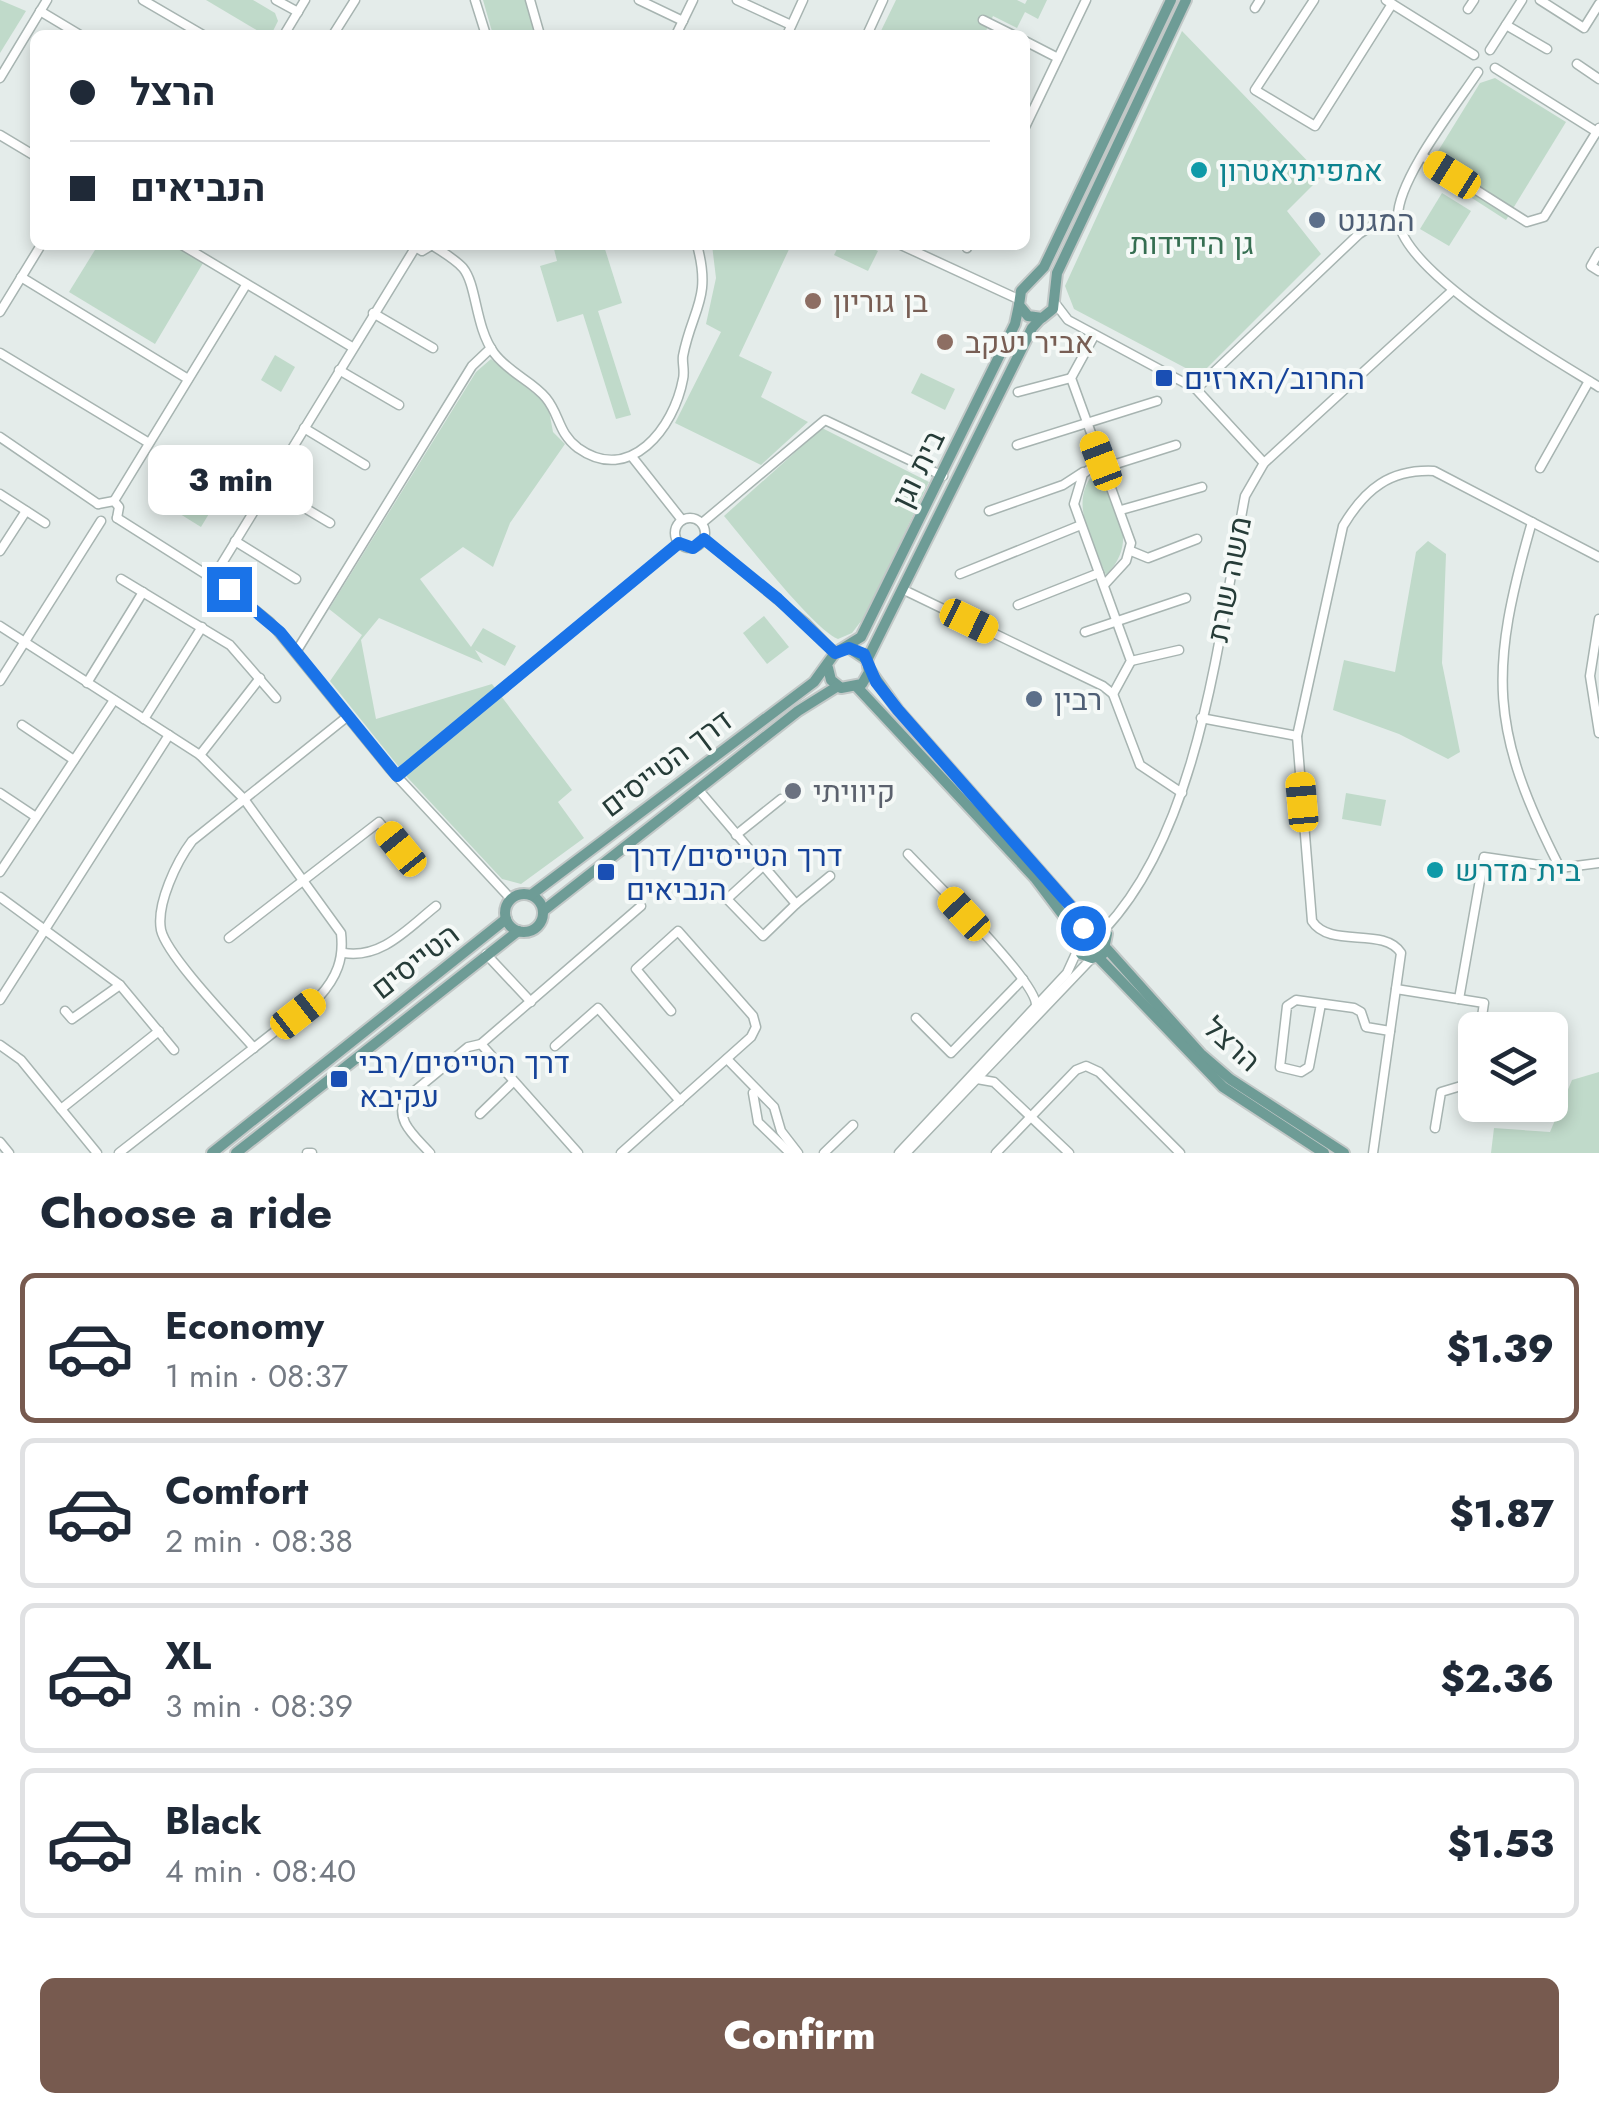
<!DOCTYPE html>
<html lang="en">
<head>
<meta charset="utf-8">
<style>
	body { margin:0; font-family:Jost,Heebo,sans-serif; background:#f2f2f3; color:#1f2937; height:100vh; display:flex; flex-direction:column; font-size:38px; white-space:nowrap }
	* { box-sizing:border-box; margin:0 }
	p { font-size:32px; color:#747a83 }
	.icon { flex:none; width:55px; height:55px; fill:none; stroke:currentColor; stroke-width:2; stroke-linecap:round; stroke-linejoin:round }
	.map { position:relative; height:1153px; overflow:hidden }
	.side { display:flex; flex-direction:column; background:#fff; flex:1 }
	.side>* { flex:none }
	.guide { position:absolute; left:30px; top:30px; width:1000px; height:220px; border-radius:15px; box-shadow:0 5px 15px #0003; display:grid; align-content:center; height:220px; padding:0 40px; background:#fff }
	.buttons { position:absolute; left:1458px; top:1012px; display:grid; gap:20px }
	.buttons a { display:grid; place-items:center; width:110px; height:110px; border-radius:15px; background:#fff; box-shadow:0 5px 15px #0003; font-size:50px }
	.end { position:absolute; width:45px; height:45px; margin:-22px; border:12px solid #1a73e8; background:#fff; box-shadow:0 0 0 5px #fff }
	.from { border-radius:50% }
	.bubble { position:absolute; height:70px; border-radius:15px; background:#fff; box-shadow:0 5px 15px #0003; font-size:32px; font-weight:800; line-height:70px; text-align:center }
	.car { position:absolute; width:30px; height:60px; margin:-30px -15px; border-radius:12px; box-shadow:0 0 8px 2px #0007; background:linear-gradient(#f5c518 24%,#345 0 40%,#f5c518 0 76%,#345 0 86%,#f5c518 0) }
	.guide b { display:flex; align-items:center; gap:35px; height:95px; font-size:38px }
	.guide b+b { border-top:2px solid #e0e1e3 }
	.guide i { width:25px; height:25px; background:#1f2937 }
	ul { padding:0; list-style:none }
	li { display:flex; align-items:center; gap:30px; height:150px; margin:0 20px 15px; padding:0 20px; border:5px solid #e0e1e3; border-radius:15px }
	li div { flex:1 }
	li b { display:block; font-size:38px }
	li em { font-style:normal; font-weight:800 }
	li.active { border-color:#775a4f }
	li>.icon { width:90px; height:90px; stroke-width:1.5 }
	h2 { padding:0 40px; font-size:45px; line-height:120px }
	.button { display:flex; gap:20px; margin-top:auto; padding:20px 40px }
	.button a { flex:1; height:115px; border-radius:15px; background:#775a4f; color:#fff; font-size:40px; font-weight:800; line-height:115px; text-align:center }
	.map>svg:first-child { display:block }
	.green { fill:#c0daca }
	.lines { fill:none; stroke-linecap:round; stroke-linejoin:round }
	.minor-casing { stroke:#a7b4b1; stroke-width:11 }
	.major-casing { stroke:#c2c8c7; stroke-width:14 }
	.minor { stroke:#fff; stroke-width:8 }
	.major { stroke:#6e9c96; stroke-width:10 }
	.route { stroke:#1a73e8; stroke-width:12 }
	.culture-dot { fill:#0f9aa8; stroke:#f5f9f7; stroke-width:4 }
	.service-dot { fill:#5c6f8a; stroke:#f5f9f7; stroke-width:4 }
	.education-dot { fill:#8d6e63; stroke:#f5f9f7; stroke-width:4 }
	.transit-dot { fill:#1a4fb4; stroke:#f5f9f7; stroke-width:4 }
	.worship-dot { fill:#6b7280; stroke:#f5f9f7; stroke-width:4 }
	.labels { text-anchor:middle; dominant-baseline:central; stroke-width:8; stroke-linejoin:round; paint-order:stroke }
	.culture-label { font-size:30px; fill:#0d838f; stroke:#f5f9f7; text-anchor:start }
	.service-label { font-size:30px; fill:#4e5e75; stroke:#f5f9f7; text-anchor:start }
	.park-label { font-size:30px; fill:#356e51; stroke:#f5f9f7 }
	.education-label { font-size:30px; fill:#785e54; stroke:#f5f9f7; text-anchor:start }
	.transit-label { font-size:30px; fill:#164399; stroke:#f5f9f7; text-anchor:start }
	.street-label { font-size:30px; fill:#263c38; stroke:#f5f9f7 }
	.worship-label { font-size:30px; fill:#5b616d; stroke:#f5f9f7; text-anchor:start }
</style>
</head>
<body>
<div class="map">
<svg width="1599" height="1153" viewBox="0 0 1599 1153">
	<rect width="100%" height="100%" fill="#e4ecea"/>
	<!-- green -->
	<g class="green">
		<polygon points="0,0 26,11 0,53"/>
		<polygon points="206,0 253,0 275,13 278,21 271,35 265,35"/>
		<polygon points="483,0 525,0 535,35 493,35"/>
		<polygon points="896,0 1017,0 1025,4 1027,0 1047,0 1038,19 1025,12 1017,28 993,16 984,35 879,35"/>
		<polygon points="1182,31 1322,176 1287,211 1321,254 1204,371 1195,373 1074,309 1065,286"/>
		<polygon points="1495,78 1566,122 1506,220 1427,169 1480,83"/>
		<polygon points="1442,193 1471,211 1449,246 1420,229"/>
		<polygon points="98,245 174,245 203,263 155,344 69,292"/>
		<polygon points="553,245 590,245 592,250 604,246 622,303 598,311 631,415 616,419 583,314 557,322 540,266 557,261"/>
		<polygon points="712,245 791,245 739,356 772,372 761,397 808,422 761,465 675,423 721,332 706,324 716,278"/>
		<polygon points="839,245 865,245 878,251 868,271 834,255"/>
		<polygon points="275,355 295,367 281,392 261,380"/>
		<polygon points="491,359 548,405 553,432 565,444 510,523 493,567 463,547 420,579 471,647 483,628 516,646 505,666 475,650 483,663 379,618 361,640 376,719 492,684 572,790 558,802 584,838 521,884 502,879 407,777 330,681 362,635 329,609 476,372"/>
		<polygon points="921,373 955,389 945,410 911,393"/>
		<path d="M822,428L929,482L865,616L852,633L838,639C813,629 746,542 724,516Z"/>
		<path d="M1099,468C1114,507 1141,540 1106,575C1092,539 1065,499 1099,468Z"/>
		<polygon points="168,479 213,507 201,527 156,499"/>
		<polygon points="1428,541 1446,554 1442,663 1460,752 1448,759 1399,734 1333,710 1344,660 1395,672 1416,552"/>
		<polygon points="764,616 789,647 767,664 743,633"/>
		<polygon points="1346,793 1386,800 1381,826 1342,819"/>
		<polygon points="1599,1072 1599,1153 1491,1153 1494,1128 1550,1132 1572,1080"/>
	</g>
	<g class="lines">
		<!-- minor casing -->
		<g class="minor-casing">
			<g id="minor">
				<polyline points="143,0 203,35"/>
				<polyline points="276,0 298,12"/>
				<polyline points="475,0 486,35"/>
				<polyline points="530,0 540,35"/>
				<polyline points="639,0 683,21"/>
				<polyline points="737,0 791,25"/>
				<polyline points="1314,0 1255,90 1315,126 1392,4"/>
				<polyline points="1386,0 1474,55"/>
				<polyline points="1540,0 1584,28 1599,4"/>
				<polyline points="1255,8 1260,0"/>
				<polyline points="1468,9 1474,0"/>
				<polyline points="40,11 80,35"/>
				<polyline points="983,20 1013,35"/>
				<polyline points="1506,25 1547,49"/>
				<polyline points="284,35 305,0"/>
				<polyline points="333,35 355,0"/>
				<polyline points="676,35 693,0"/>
				<polyline points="787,35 803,0"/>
				<polyline points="867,35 883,0"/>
				<polyline points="1025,41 1058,58"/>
				<polyline points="1490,50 1522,0"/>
				<polyline points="1577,64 1599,79"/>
				<polyline points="1495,68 1597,132"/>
				<path d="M1478,72C1457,104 1396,181 1398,218C1401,272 1554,359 1599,387"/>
				<polyline points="0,78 47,0"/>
				<polyline points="1025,127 1086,0"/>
				<polyline points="0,135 35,156"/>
				<polyline points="1424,157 1527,222 1544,217 1599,128"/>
				<polyline points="182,245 352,347"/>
				<path d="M412,245L422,251L432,245C442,252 455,259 463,268C477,285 475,327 494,353C509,373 532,381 546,398C560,415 558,433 578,448C630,485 674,428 683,379C685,371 682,363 683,356C692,309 712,299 697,245"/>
				<polyline points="901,245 1018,299"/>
				<polyline points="967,248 968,245"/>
				<polyline points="1599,252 1591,266 1599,271"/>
				<polyline points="21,277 188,379"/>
				<polyline points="1055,303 1068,320 1196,389 1264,463"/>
				<polyline points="0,312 41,245"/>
				<polyline points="373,313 433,348"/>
				<polyline points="1094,336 1071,378 1131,543 1126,561 1104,585"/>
				<polyline points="0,353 149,443"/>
				<polyline points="339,370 399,405"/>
				<polyline points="1196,389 1359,234 1381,220 1397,220"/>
				<polyline points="1018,392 1071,378"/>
				<polyline points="304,428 365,465"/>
				<polyline points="0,437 98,504"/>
				<polyline points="1017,445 1157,401"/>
				<polyline points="633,458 682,520"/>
				<polyline points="1101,461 1083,474 1074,504 1131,661 1113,694"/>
				<polyline points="1099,462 1116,464 1176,445"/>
				<polyline points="1540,468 1589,381"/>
				<polyline points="268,486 330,523"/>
				<polyline points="0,494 45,523"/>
				<polyline points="114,501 246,285"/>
				<polyline points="98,504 114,501 119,507 117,518"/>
				<polyline points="1121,510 1202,487"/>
				<polyline points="989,511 1063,485 1083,472"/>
				<circle cx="690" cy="533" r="15"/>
				<polyline points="117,518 229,589 270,622 390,769 511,899"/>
				<path d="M1532,522C1489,671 1489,729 1560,868L1599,863"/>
				<polyline points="702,523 825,420 943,476"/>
				<polyline points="704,539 806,623 835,653"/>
				<polyline points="235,541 296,579"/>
				<polyline points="0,551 26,511"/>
				<polyline points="1131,551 1148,558 1197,539"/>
				<polyline points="960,574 1081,525"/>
				<polyline points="213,578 415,248"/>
				<polyline points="121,579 230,645 276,698"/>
				<polyline points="904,590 1103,686 1113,694 1140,765 1182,793"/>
				<polyline points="1018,605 1099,573"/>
				<polyline points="1599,619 1590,676 1599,733"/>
				<path d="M0,626L200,755L244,799L341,933C344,959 337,977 319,997L119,1153"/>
				<polyline points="1085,632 1186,598"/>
				<polyline points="296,652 472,366 491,348"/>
				<polyline points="1131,661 1179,650"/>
				<polyline points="0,681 101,521"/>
				<polyline points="87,683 143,592"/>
				<polyline points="1201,718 1297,736"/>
				<polyline points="144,719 202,627"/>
				<polyline points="22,725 74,760"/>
				<polyline points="200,755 260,678"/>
				<polyline points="397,776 679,543"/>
				<polyline points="698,789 796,904 830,876"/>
				<polyline points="0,793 36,817"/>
				<polyline points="736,835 781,799"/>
				<path d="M908,854C931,879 1036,980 1036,1005"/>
				<polyline points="763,866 727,899 763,936 796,904"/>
				<polyline points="0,872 114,700"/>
				<polyline points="0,897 120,985 174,1050"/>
				<path d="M1104,930C1201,827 1219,632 1245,496L1264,463L1452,291"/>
				<polyline points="229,938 379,822 401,849"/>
				<path d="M344,953C382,959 408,928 436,906"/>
				<polyline points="486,954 531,1002"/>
				<polyline points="1396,989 1459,999"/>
				<polyline points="0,1000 169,735"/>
				<polyline points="1321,1004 1309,1067 1301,1072 1280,1067 1287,1006 1296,1000 1354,1008 1361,1012 1366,1027 1390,1031"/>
				<polyline points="65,1011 72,1019 120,985"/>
				<polyline points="916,1018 951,1053 1023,979"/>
				<polyline points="1480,1030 1484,1003 1459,999 1484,857 1560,868"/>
				<polyline points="481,1044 578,1153"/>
				<polyline points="0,1045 21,1060 97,1153"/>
				<polyline points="555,1046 598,1008 680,1101"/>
				<path d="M254,1048C233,1024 167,956 161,930C156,904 177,861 192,841L348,716"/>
				<polyline points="727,1059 774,1107 781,1131 798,1153"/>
				<polyline points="977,1079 994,1082 1069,1153"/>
				<polyline points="753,1093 758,1122 790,1153"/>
				<polyline points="61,1109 159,1031"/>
				<polyline points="480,1114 512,1083"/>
				<polyline points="1435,1128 1441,1092 1471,1083 1475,1059"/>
				<polyline points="0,1142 9,1153"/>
				<polyline points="307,1153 312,1153"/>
				<path d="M430,1153C416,1137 393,1120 406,1098L468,1047L481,1044L641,906"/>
				<polyline points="621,1153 751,1037 756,1027 753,1016 678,931 636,969 671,1011"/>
				<polyline points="824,1153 853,1125"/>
				<polyline points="899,1153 1067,973 1078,949"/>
				<polyline points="906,1153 1092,958"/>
				<polyline points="996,1153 1076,1070 1086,1066 1099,1072 1180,1153"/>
				<path d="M1373,1153L1401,953C1384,926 1330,949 1312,921L1297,736L1343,526C1365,489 1390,469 1434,471L1599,557"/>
			</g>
		</g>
		<!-- major casing -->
		<g class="major-casing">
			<g id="major">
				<polyline points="1171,0 1044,267 1021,291 1019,305 1028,316 1042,318 1053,309 1057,273 1186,0"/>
				<polyline points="867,660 1032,328 1041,318"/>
				<polyline points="828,668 831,680 841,688 862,684 869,672 867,660 849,648"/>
				<polyline points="869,669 898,710 1088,926"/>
				<polyline points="857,687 1035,878 1078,935"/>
				<circle cx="524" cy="913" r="19"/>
				<polyline points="531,895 814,682 835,653 861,637 1015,324 1019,305"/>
				<polyline points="543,911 798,711 838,686"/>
				<polyline points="1078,935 1081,954 1092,958 1103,954 1107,934 1099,926 1088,926"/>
				<polyline points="1107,949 1201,1054 1230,1079 1344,1153"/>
				<polyline points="1098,957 1223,1087 1324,1153"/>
				<polyline points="212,1153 506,919"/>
				<polyline points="236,1153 518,931"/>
			</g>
		</g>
		<!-- minor -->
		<use href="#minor" class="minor"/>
		<!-- major -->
		<use href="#major" class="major"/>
	</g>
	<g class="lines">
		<!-- route -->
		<polyline class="route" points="229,589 280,632 397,776 679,543 693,548 704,539 778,599 835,653 849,648 864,654 876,682 898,710 1088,926 1083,928"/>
	</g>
	<!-- markers -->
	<g class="culture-dot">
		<circle cx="1199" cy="170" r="10"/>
		<circle cx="1435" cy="870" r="10"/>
	</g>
	<g class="service-dot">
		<circle cx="1317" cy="220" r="10"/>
		<circle cx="1034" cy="699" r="10"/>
	</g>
	<g class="education-dot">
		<circle cx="813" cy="301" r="10"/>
		<circle cx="945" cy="342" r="10"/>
	</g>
	<g class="transit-dot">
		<rect x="1154" y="368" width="20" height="20" rx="5"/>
		<rect x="596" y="862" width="20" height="20" rx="5"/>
		<rect x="329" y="1069" width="20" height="20" rx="5"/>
	</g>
	<circle class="worship-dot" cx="793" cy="791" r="10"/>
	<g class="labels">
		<!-- culture labels -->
		<g class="culture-label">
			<text x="1219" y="170">אמפיתיאטרון</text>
			<text x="1455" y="870">בית מדרש</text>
		</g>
		<!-- service labels -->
		<g class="service-label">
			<text x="1337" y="220">המגנט</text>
			<text x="1054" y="699">רבין</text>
		</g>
		<!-- park labels -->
		<g class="park-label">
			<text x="1192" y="243">גן הידידות</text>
		</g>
		<!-- education labels -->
		<g class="education-label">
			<text x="833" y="301">בן גוריון</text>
			<text x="965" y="342">אביר יעקב</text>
		</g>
		<!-- transit labels -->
		<g class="transit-label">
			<text x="1184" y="378">החרוב/הארזים</text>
			<text x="626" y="855">דרך הטייסים/דרך<tspan x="626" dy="34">הנביאים</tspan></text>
			<text x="359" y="1062">דרך הטייסים/רבי<tspan x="359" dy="34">עקיבא</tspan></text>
		</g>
		<!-- street labels -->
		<g class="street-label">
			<text transform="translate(918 469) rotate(-64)">בית וגן</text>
			<text transform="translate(1229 579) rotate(-79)">משה שרת</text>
			<text transform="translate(666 763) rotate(-37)">דרך הטייסים</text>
			<text transform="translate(415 961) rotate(-38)">הטייסים</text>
			<text transform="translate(1232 1044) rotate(42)">הרצל</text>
		</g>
		<!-- worship labels -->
		<g class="worship-label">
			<text x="813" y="791">קיוויתי</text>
		</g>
	</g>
</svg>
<div class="buttons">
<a><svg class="icon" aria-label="layers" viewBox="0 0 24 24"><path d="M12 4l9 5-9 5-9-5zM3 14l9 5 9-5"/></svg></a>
</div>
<i class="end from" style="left:1083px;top:928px"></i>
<i class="end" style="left:229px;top:589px"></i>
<div class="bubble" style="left:148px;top:445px;width:165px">3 min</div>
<i class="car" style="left:1452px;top:175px;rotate:302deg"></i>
<i class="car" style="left:1101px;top:461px;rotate:339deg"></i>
<i class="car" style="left:969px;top:621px;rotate:116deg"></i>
<i class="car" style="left:1302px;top:802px;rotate:355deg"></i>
<i class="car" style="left:401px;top:849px;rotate:321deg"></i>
<i class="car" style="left:964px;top:914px;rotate:317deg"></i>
<i class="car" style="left:298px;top:1014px;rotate:52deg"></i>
<div class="guide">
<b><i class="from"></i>הרצל</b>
<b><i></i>הנביאים</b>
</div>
</div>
<section class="side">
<h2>Choose a ride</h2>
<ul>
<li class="active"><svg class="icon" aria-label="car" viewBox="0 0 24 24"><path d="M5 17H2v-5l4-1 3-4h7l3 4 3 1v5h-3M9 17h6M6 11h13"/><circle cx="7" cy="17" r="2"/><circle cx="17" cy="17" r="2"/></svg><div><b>Economy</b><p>1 min · 08:37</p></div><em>$1.39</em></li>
<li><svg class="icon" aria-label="car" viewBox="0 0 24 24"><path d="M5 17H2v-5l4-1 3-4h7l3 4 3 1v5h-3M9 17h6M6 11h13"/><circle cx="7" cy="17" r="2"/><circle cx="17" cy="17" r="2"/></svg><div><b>Comfort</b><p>2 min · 08:38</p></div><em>$1.87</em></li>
<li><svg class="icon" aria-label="car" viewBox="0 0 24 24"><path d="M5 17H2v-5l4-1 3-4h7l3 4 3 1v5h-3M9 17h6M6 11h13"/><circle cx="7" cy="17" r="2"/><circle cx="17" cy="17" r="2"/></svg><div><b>XL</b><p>3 min · 08:39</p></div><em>$2.36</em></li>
<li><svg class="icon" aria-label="car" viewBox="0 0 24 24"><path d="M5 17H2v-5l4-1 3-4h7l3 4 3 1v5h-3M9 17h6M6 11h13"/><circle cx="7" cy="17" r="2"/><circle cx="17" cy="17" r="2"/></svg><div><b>Black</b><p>4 min · 08:40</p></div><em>$1.53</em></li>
</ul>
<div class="button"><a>Confirm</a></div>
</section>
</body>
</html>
